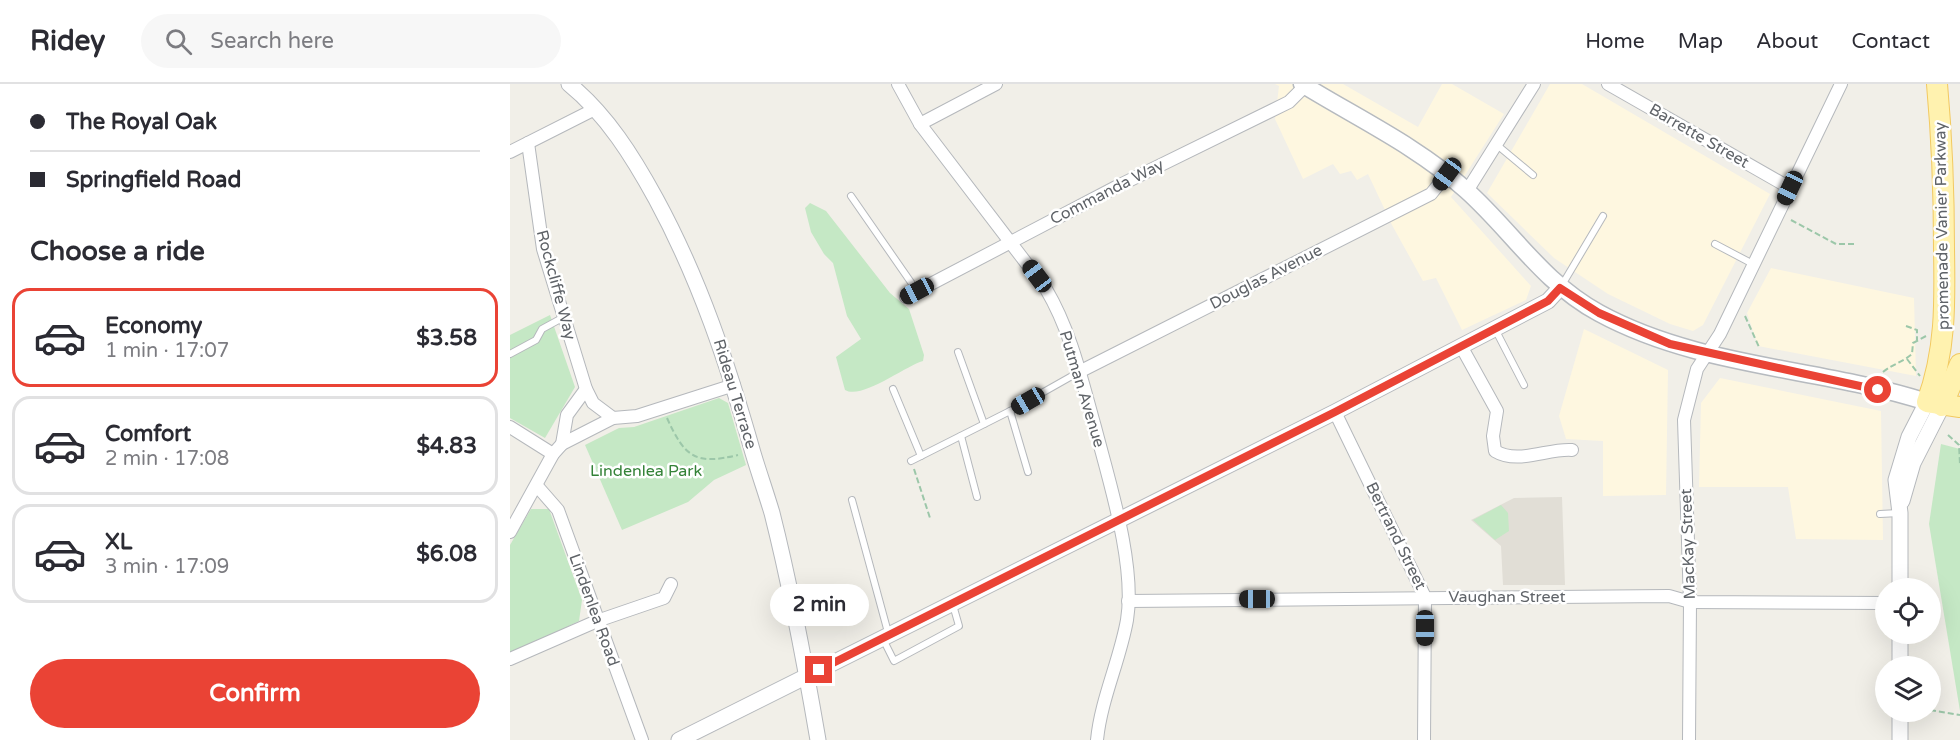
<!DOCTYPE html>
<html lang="en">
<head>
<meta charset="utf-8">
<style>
	body { margin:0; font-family:"Varela Round",sans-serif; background:#f7f7f7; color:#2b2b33; height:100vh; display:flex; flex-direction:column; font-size:22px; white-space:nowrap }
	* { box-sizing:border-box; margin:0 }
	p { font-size:20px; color:#7c7c81 }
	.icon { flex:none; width:33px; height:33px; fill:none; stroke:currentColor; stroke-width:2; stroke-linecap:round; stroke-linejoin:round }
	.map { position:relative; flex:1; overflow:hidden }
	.panel { display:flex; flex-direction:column; background:#fff; width:510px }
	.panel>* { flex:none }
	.top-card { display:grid; align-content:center; height:132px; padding:0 30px; background:#fff }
	.fabs { position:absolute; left:1365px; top:494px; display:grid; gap:12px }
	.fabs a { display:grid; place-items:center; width:66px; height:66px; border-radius:50%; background:#fff; box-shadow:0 6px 24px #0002; font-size:30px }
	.end { position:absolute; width:27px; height:27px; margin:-14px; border:8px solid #ea4335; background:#fff; box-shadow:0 0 0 3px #fff }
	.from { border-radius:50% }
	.bubble { position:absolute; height:42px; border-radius:21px; background:#fff; box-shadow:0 6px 24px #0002; font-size:20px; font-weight:700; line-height:42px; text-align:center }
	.car { position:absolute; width:18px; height:36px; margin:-18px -9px; border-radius:8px; box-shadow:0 0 4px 2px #0007; background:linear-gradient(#222 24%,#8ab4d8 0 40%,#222 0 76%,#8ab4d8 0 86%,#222 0) }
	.top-card b { display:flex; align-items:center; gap:21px; height:57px; font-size:22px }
	.top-card b+b { border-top:2px solid #e1e1e2 }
	.top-card i { width:15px; height:15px; background:#2b2b33 }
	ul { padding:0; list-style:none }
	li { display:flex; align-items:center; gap:18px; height:99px; margin:0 12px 9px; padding:0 18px; border:3px solid #e1e1e2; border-radius:18px }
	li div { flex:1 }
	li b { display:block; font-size:22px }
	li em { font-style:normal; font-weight:700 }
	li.on { border-color:#ea4335 }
	li>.icon { width:54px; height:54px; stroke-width:1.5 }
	h2 { padding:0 30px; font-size:27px; line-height:72px }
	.cta { display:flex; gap:12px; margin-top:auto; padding:12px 30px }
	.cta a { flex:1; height:69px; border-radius:36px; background:#ea4335; color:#fff; font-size:24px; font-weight:700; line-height:69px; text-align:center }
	header { display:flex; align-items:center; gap:36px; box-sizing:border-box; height:84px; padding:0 30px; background:#fff; border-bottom:2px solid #e1e1e2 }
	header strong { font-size:28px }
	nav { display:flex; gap:33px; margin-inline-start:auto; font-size:21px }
	.search { width:420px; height:54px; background:#f7f7f7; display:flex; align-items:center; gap:15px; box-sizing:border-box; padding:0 21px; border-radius:33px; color:#7c7c81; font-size:22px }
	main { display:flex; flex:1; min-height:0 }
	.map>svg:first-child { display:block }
	.commercial { fill:#fef7e0 }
	.education { fill:#e1ded6 }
	.green { fill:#c5e8c5 }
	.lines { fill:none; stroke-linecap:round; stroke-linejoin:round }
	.service-casing { stroke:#b5b8bc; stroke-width:8 }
	.minor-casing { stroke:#b5b8bc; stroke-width:14 }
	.tertiary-casing { stroke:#b5b8bc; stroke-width:17 }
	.secondary-casing { stroke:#b6babf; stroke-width:19 }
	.primary-casing { stroke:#f2c960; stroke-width:22 }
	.path { stroke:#9cc7a9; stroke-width:2; stroke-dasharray:6 3; stroke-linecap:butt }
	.service { stroke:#fff; stroke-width:6 }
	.minor { stroke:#fff; stroke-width:12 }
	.tertiary { stroke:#fff; stroke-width:15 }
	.secondary { stroke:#fff; stroke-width:16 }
	.primary { stroke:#fff2af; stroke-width:20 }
	.route { stroke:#ea4335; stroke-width:8 }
	.labels { text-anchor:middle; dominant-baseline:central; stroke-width:5; stroke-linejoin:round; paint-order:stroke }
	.street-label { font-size:16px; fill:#5f6368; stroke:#fff }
	.park-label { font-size:16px; fill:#348238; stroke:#fff }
</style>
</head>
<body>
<header>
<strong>Ridey</strong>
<div class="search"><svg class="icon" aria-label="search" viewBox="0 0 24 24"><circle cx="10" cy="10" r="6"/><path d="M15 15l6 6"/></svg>Search here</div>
<nav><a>Home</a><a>Map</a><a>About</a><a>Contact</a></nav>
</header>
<main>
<section class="panel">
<div class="top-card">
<b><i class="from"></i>The Royal Oak</b>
<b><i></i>Springfield Road</b>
</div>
<h2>Choose a ride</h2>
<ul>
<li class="on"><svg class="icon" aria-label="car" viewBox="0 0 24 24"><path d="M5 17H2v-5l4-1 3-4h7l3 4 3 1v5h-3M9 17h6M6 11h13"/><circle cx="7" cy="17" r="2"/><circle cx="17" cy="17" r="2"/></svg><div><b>Economy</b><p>1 min · 17:07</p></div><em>$3.58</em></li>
<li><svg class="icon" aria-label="car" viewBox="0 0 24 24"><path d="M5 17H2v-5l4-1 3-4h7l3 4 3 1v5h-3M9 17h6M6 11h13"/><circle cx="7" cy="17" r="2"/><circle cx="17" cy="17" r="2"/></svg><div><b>Comfort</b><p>2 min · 17:08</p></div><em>$4.83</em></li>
<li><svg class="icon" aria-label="car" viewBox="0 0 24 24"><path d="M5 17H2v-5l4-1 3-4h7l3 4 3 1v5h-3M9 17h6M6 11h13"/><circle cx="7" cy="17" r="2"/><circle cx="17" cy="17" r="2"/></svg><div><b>XL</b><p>3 min · 17:09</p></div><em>$6.08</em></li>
</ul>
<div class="cta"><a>Confirm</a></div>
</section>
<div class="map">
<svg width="1450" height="656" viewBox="0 0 1450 656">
	<rect width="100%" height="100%" fill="#f1efe8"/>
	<!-- commercial -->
	<g class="commercial">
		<polygon points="765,0 833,0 908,43 932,0 942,0 994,30 941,113 1021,202 1016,216 952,246 926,194 913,197 882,141 858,90 847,96 841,87 830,90 823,80 793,95 765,35 769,2"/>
		<polygon points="1040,0 1072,0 1260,110 1193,241 1183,247 1160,240 1098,210 1044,174 977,109"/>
		<polygon points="1261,184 1404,214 1406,292 1248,262 1237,229"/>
		<polygon points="1074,245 1158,286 1156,411 1093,412 1093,357 1056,355 1049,332"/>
		<polygon points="1210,294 1371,327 1373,456 1286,455 1278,403 1189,403 1191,319"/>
	</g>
	<!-- education -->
	<polygon class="education" points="1052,413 1055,501 993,501 991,462 961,436 1004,414"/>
	<!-- green -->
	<g class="green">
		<path d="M300,119L316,127L380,209L399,225L414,271L413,277C395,282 352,316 335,306L326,273L351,255L337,232L323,179L314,170L301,148L295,124Z"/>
		<polygon points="40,231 65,303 35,354 0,334 0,251"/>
		<polygon points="209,314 218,319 236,381 204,396 178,418 112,446 75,361 109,344 124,343"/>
		<polygon points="1431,360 1450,365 1450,627 1419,440"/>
		<polygon points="991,421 998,429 999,447 985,456 963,436"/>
		<polygon points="21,425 39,425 72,516 69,537 0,571 0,461"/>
	</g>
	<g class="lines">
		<!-- service casing -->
		<g class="service-casing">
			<g id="service">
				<polyline points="987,61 1023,91"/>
				<polyline points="341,112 407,207"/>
				<polyline points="1205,160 1243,180"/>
				<polyline points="1052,201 1093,132"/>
				<polyline points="985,245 1014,301"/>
				<polyline points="448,268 474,340"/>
				<polyline points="0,270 26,256 32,245 54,233"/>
				<polyline points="383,305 411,372"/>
				<polyline points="500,327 518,388"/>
				<polyline points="451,352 467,413"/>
				<polyline points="401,377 500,327 569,288"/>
				<polyline points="342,416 379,552"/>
				<polyline points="1370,430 1389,429"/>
				<polyline points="373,555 384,577 449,542 443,521"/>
			</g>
		</g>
		<!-- minor casing -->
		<g class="minor-casing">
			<g id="minor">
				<path d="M388,0L410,40L536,205C561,247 572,297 585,343C599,397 626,481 617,536C610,576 591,615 587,656"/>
				<polyline points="1098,0 1280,104"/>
				<polyline points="410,40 486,0"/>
				<polyline points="18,59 33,165 76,305 83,319 103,334"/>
				<polyline points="0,68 85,25"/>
				<polyline points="957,107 1024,0"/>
				<polyline points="396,213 606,103 779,18 795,2"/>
				<path d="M951,262L987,327L983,352L985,367C1008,381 1038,364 1062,366"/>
				<polyline points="569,288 921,110 937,90"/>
				<polyline points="825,328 915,513 914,656"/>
				<polyline points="0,343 43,370"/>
				<polyline points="52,360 57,331 76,305"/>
				<polyline points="27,402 48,426 132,656"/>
				<polyline points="0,448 43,370 52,360 103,334 127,332 224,301"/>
				<polyline points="618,517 1159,512 1180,518 1376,519"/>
				<polyline points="0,575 87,537 154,514 161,500"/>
				<polyline points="1179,656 1180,518 1174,336 1187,285 1210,250 1331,0"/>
			</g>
		</g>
		<!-- tertiary casing -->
		<g class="tertiary-casing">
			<g id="tertiary">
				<path d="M59,0C97,31 123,73 146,115C190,196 218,281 243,369C249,389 256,409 262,429C281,504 295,580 308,656"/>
				<polyline points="1392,417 1403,379 1432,322"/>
				<polyline points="1390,504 1390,429 1386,396 1399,353 1417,318"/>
				<polyline points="1390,549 1390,582"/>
				<polyline points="1390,627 1390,656"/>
				<polyline points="169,656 825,328 1038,217 1050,204"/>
			</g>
		</g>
		<!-- secondary casing -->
		<g class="secondary-casing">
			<path id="secondary" d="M792,0C847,34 907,62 956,106C1002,147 1032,198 1089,229C1190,284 1308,283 1417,318"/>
		</g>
		<!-- primary casing -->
		<g class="primary-casing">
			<g id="primary">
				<path d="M1427,0C1432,55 1434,110 1434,165C1435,218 1436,267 1417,318L1450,323"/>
				<polyline points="1432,322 1450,280"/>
			</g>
		</g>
		<!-- path -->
		<g class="path">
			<polyline points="1281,136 1326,160 1345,160"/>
			<polyline points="1235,232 1249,263"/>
			<polyline points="1396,242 1407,246 1407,256"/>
			<polyline points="1397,275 1410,292"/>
			<path d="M1373,288C1383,280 1393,278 1402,270L1403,259L1416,252"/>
			<path d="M157,334C175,374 186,381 228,371"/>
			<polyline points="1438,351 1449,361 1450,380"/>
			<polyline points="404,385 420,434"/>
			<polyline points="1420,626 1450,631"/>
		</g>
		<!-- service -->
		<use href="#service" class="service"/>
		<!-- minor -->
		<use href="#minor" class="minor"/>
		<!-- tertiary -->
		<use href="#tertiary" class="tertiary"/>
		<!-- secondary -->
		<use href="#secondary" class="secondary"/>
		<!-- primary -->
		<use href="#primary" class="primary"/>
	</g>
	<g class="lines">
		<!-- route -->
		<polyline class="route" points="309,586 825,328 1038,217 1050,204 1089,229 1160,260 1368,306"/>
	</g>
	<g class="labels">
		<!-- street labels -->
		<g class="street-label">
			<text transform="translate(1189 52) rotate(30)">Barrette Street</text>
			<text transform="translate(597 108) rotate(-27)">Commanda Way</text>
			<text transform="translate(1432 142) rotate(-91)">promenade Vanier Parkway</text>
			<text transform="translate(756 193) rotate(-27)">Douglas Avenue</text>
			<text transform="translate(46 201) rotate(75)">Rockcliffe Way</text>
			<text transform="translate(572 305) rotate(73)">Putman Avenue</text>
			<text transform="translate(225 310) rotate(73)">Rideau Terrace</text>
			<text transform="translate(886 452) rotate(64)">Bertrand Street</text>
			<text transform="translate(1178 460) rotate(-92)">MacKay Street</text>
			<text x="997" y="513">Vaughan Street</text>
			<text transform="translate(84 526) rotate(70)">Lindenlea Road</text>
		</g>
		<!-- park labels -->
		<g class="park-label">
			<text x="136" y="387">Lindenlea Park</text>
		</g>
	</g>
</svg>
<div class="fabs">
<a><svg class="icon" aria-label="locate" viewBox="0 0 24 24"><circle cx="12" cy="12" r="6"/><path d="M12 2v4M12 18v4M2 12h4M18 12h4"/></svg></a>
<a><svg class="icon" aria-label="layers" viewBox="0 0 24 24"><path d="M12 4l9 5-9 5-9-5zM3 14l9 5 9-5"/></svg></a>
</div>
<i class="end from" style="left:1368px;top:306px"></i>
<i class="end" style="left:309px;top:586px"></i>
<div class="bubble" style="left:260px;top:500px;width:99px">2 min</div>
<i class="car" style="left:937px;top:90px;rotate:216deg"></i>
<i class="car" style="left:1280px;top:104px;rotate:205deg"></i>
<i class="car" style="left:527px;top:192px;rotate:323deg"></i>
<i class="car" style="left:407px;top:207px;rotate:242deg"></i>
<i class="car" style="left:518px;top:317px;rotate:240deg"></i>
<i class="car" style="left:747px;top:515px;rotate:270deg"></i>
<i class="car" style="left:915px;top:544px;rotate:180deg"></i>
</div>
</main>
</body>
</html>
